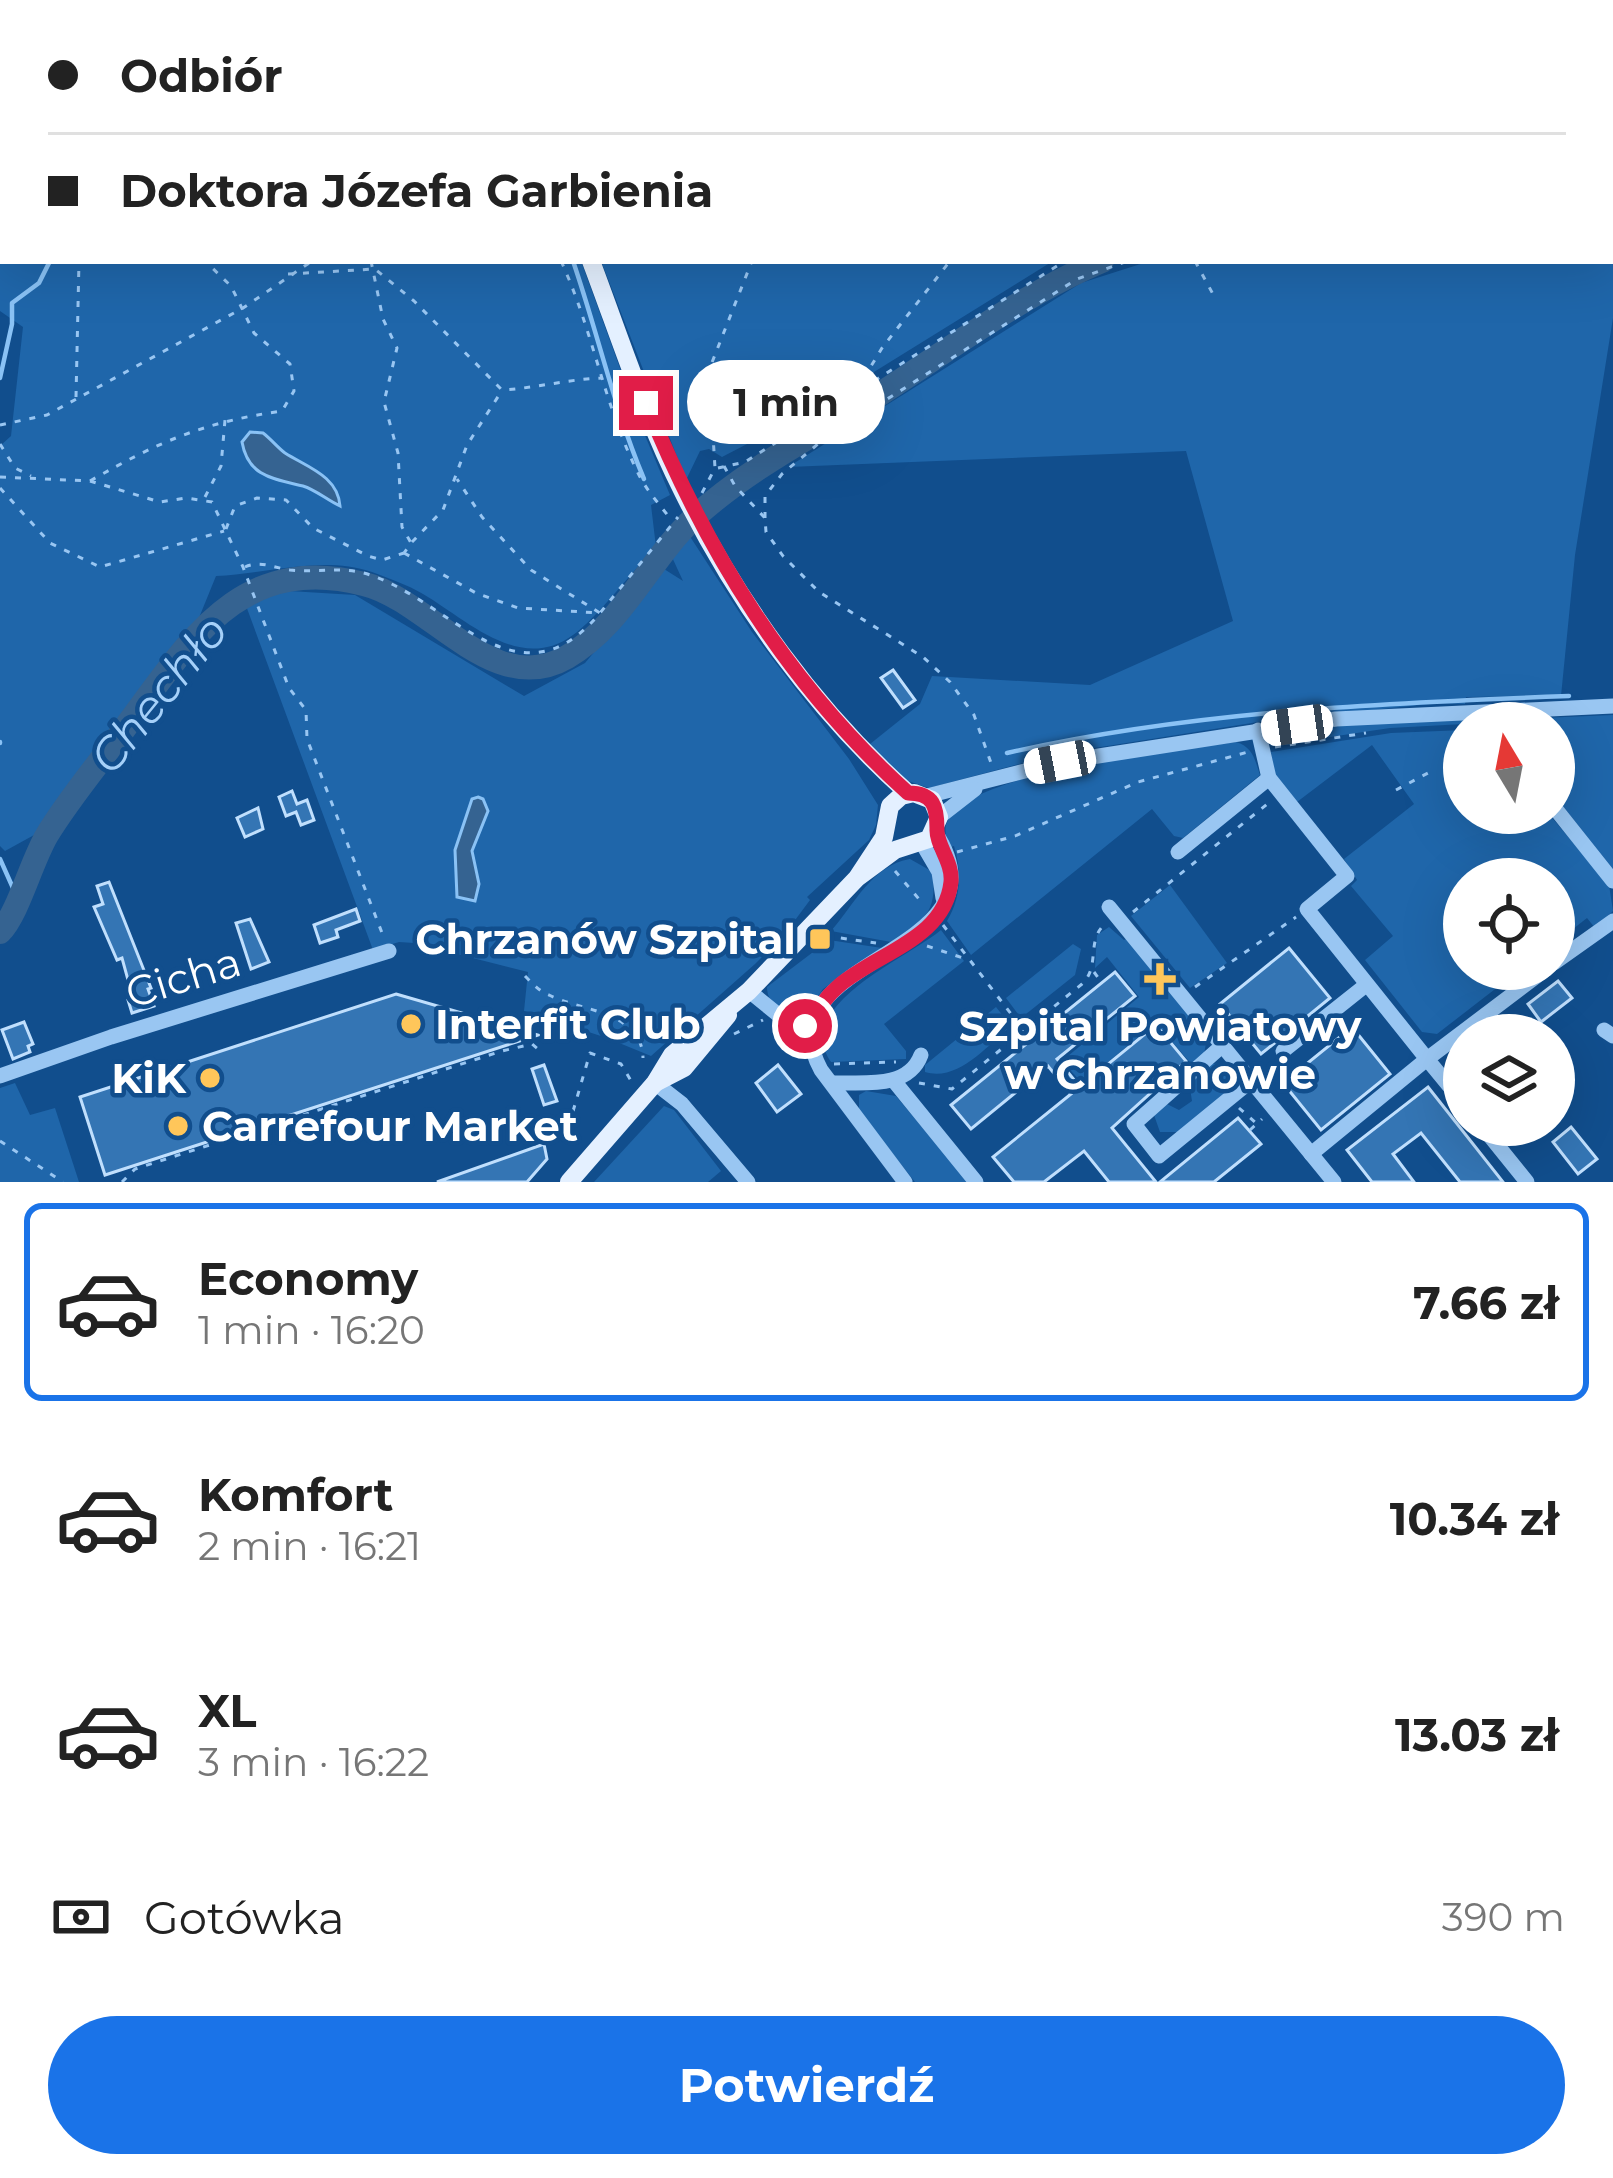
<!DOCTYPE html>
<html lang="pl">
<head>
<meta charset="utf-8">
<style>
	body { margin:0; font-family:Montserrat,sans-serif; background:#f2f2f2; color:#222; height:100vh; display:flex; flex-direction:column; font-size:45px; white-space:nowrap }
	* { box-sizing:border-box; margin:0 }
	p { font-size:39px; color:#767676 }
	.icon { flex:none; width:66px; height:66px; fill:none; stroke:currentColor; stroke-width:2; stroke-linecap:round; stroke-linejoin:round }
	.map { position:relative; height:1182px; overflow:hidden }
	.details { display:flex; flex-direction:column; background:#fff; flex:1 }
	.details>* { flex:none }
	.guide { position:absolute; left:0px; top:0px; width:1614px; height:264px; box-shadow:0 12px 48px #0002; display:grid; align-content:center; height:264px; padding:0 48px; background:#fff }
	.needle { width:78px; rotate:350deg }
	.controls { position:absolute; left:1443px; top:702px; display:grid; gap:24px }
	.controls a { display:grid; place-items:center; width:132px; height:132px; border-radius:50%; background:#fff; box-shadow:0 12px 48px #0002; font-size:60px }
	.end { position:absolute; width:54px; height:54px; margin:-27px; border:15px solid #e11d48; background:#fff; box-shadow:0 0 0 6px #fff }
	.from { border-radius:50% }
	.bubble { position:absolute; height:84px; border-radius:42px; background:#fff; box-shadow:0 12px 48px #0002; font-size:39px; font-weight:700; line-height:84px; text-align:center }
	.car { position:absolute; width:36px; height:72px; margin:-36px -18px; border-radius:15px; box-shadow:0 0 9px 3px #0007; background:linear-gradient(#fff 24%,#345 0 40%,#fff 0 76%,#345 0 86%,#fff 0) }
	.guide b { display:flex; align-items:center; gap:42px; height:114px; font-size:45px }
	.guide b+b { border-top:3px solid #e0e0e0 }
	.guide i { width:30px; height:30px; background:#222 }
	ul { padding:21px 0 0; list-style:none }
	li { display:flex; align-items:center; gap:36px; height:198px; margin:0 24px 18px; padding:0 24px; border:6px solid transparent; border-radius:18px }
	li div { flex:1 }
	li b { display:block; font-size:45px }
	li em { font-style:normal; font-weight:700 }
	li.on { border-color:#1a73e8 }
	li>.icon { width:108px; height:108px; stroke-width:1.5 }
	.pay { display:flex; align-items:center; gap:30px; height:132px; padding:0 48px; font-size:45px }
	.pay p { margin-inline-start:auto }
	.cta { display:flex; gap:24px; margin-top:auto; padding:24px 48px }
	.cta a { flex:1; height:138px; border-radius:72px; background:#1a73e8; color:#fff; font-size:48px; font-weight:700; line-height:138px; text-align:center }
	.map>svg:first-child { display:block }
	.green { fill:#1f66aa }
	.water { fill:#356391; stroke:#8ac2f5; stroke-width:3 }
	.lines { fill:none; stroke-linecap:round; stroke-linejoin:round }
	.stream { stroke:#8ac2f5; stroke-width:4.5 }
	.river { stroke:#356391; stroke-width:24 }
	.building { fill:#3475b4; stroke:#c0dffd; stroke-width:3 }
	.path { stroke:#99c6f2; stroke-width:3; stroke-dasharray:6 9; stroke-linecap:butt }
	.minor { stroke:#99c6f2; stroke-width:15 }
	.major { stroke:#e4f0ff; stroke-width:18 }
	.route { stroke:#e11d48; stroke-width:15 }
	.poi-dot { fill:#ffc65a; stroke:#114e8d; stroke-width:4.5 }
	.labels { text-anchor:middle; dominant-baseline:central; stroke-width:9; stroke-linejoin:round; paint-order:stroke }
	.poi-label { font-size:42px; font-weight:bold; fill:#fff; stroke:#114e8d; text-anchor:end }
	.street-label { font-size:42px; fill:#fff; stroke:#114e8d }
	.water-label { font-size:45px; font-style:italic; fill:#a5d0f9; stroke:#114e8d }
</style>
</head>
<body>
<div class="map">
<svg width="1613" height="1182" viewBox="0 0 1613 1182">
	<rect width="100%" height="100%" fill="#114e8d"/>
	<!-- green -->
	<g class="green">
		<path d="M0,0H513V3H3V261H581L641,426L670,495L651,505L656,547C633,570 596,619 573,635C520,674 466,619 423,594C408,585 388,578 372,572C321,555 268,574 216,576L194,630L107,737L45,829L5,851L0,846V446L11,436L23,327L0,311Z"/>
		<polygon points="1019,0 1613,0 1613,68 1611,3"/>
		<polygon points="1613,193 1613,318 1575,555 1561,696 1466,697 1465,704 1439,703 1258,722 1057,754 929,788 905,780 870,744 920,704 932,676 1090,685 1233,621 1186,451 788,467 1081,283 1150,261 1611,261"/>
		<polygon points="601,261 1053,261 811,411 722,457 709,449 700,451 686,480"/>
		<polygon points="689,535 752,632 849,759 878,805 876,825 869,840 807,897 810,900 784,935 755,964 651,1056 607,1038 524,1011 528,972 414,943 399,942 373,950 245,603 273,590 355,595 524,696 585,663 664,569 683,581 671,555"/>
		<polygon points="1613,715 1613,869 1554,795 1554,723 1542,723 1541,718"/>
		<path d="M1467,718L1464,724L1390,728L1270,746C1289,721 1430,720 1467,718Z"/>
		<polygon points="1464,730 1464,813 1548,813 1609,885 1613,911 1595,928 1587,918 1554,944 1554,879 1464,879 1464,969 1521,969 1437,1034 1422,1032 1365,960 1393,936 1351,886 1357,880 1344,859 1414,804 1372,745 1297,802 1275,775 1271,752 1391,733"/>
		<path d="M1236,742C1253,747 1255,760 1260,775L1183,838L1174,836L1152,809L971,955L947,921C961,898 962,872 954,846L950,847C946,838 943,829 948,820C974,770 1180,750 1236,742Z"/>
		<path d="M910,859L933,872C937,915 924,919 891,942L831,931C854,905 872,865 910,859Z"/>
		<polygon points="1170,885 1227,963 1190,988 1131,916"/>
		<polygon points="1109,927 1124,940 1128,938 1207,1038 1204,1054 1193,1066 1156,1023 1082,1083 1062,1061 1139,997 1107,957 1095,968 1097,935"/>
		<path d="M941,930L964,961L884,1024L906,1051V1059L831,1062C792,1005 905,960 941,930Z"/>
		<path d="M829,940L882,948L823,989L804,1016C787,1016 767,1007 767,987Z"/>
		<polygon points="1073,944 1081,949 1075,975 1021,1018 1006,998"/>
		<path d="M996,1007L1011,1026C987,1046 958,1082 925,1072V1065Z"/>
		<polygon points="1224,1063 1231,1066 1233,1087 1180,1132 1160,1132 1154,1115 1165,1103 1179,1110 1192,1101 1189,1082 1212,1064"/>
		<polygon points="15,1083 30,1115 55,1108 79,1182 0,1182 0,1088"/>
		<polygon points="866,1091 896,1096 968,1182 915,1182 859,1111 859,1095"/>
		<polygon points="664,1106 674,1110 721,1171 708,1182 594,1182"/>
	</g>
	<!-- water -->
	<g class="water">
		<path d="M250,432L263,433C271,439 278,448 285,453C307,467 338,476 340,506C327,500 316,490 303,486C274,479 248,477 242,442Z"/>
		<polygon points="478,797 483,799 488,811 472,851 479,884 475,901 457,897 455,850 472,799"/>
	</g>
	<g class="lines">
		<!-- stream -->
		<g class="stream">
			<polyline points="540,0 540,3"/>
			<polyline points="0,108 3,110"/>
			<path d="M573,261C598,334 614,408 644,479"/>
			<polyline points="0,378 12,324 12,303 39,283 50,261"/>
			<polyline points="667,534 674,549"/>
			<polyline points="0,742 0,743"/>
			<path d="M1007,753C1191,711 1381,703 1569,696"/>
			<polyline points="0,859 17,897"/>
		</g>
		<!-- river -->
		<g class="river">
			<polyline points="1611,177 1613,177"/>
			<path d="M0,932C18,914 31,862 47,835C70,797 101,761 127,725C191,639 241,553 364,584C430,600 493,700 567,657C623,625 649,559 695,517C747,469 816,434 877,396C949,350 1023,294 1102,261"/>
		</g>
	</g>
	<!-- building -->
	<g class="building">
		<polygon points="893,670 915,700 903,708 881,678"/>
		<polygon points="292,791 297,804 307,800 314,820 301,825 296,812 286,816 279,797"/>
		<polygon points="258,808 263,829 245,837 237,818"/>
		<polygon points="109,882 151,988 148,989 154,1006 132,1013 128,1000 133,998 122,958 117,960 94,907 103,904 97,886"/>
		<polygon points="356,909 360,921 336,930 338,937 320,943 314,925"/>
		<polygon points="250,919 269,962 251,969 236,923"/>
		<polygon points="1289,948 1330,998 1261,1054 1220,1004"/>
		<polygon points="1115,972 1135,996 1057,1059 1080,1087 1156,1025 1186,1061 1112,1128 1156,1182 1109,1182 1084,1151 1044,1182 1014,1182 993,1157 1071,1094 1048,1066 971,1129 951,1105"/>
		<polygon points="1558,981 1572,998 1541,1022 1528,1004"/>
		<polygon points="396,994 538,1035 105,1175 80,1097"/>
		<polygon points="24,1022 33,1044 28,1046 30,1052 13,1059 2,1030"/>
		<polygon points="1352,1027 1390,1074 1321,1130 1283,1083"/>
		<polygon points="544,1065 557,1101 544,1105 532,1069"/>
		<polygon points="778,1065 801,1094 777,1112 756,1083"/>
		<polygon points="1428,1087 1503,1182 1460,1182 1421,1133 1393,1154 1414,1182 1372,1182 1347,1150"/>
		<polygon points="1238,1118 1261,1144 1214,1182 1160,1182"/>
		<polygon points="1571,1127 1597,1159 1578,1174 1553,1142"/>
		<polygon points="544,1144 547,1159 527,1182 437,1182"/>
	</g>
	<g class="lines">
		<!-- path -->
		<g class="path">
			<polyline points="942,0 968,3"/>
			<polyline points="673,3 679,0"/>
			<polyline points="850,3 851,0"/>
			<polyline points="1418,3 1423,0"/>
			<polyline points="1611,27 1613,24"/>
			<polyline points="0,46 3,46"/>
			<polyline points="1611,77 1613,78"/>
			<polyline points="1611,165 1613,165"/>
			<polyline points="371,261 383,319 397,348 384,402 398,453 402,527 411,543 404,553"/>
			<path d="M561,261C593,330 604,406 639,475C647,491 661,506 672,521"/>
			<polyline points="1195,261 1214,296"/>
			<path d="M288,274L375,269L414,301L502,390C537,388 568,379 603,378"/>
			<polyline points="856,391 882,348 950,261"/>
			<polyline points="76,397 79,261"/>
			<polyline points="0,425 47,415 243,308 312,261"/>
			<polyline points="0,444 15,468 31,476"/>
			<polyline points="724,466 735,486 765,518 766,532 783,556 819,592 923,657 950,682 974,715 991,763"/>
			<polyline points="718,468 745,462 1065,261"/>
			<polyline points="0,477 90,481 160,502 186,498 212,502 243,567 289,688 306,710 307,739 384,938"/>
			<path d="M90,481C158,442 204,422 282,411L294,391L290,364L254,333L231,286L205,261"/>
			<polyline points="0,488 50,543 100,567 224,531"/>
			<polyline points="702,493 715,468 709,370 752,261"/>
			<polyline points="205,497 221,466 225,420"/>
			<polyline points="765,518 765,496 782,474 824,439 1077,279 1128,261"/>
			<polyline points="226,529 235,506 257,498 286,500 313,528 368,556 382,560 404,553"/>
			<polyline points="412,542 443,510 467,445 501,392"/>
			<polyline points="404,553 476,593 518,608 600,613 678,517"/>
			<path d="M245,567C261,560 274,568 290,570C319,573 345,565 373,576C454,605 520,709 600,613L531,570L482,517L457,479"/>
			<polyline points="1275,747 1366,733"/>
			<polyline points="1396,790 1428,773"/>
			<polyline points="957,852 1015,836 1138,782 1248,752"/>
			<polyline points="895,871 924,905"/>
			<polyline points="1133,912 1271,801"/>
			<polyline points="943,925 1031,1040"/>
			<polyline points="826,936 876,943"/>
			<polyline points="927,946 969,960"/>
			<polyline points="1094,972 1102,983"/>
			<path d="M525,976C533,984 539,991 549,995C580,1011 642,1011 643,1058"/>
			<polyline points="1195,987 1296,917"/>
			<polyline points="734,1034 763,1020"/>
			<polyline points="834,1064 896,1062"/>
			<path d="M919,1083L952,1089L1082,984C1100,967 1087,942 1103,926"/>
			<polyline points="1239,1108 1257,1124"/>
			<polyline points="1250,1130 1262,1119"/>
			<polyline points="542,1139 569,1125 590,1053 621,1064 633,1084"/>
			<polyline points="0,1141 63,1182"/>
			<polyline points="122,1182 135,1169 502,1051 532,1044 538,1049 545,1047"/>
		</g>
		<!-- minor -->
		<g class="minor">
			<polyline points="1258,730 1269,778 1347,876 1307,909 1427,1059 1311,1154"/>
			<polyline points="927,796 1060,762 1336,719 1613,706"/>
			<polyline points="1554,807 1613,881"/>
			<polyline points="939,817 975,789"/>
			<polyline points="922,843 939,872 943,898"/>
			<polyline points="1178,852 1269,778"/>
			<polyline points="1109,907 1334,1182"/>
			<polyline points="1554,963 1613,921"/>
			<polyline points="749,991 781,1017 812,1027"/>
			<polyline points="1604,1030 1613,1036"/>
			<polyline points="1223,1045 1134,1124 1159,1156 1252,1080"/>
			<polyline points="1283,1051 1366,985"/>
			<polyline points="0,1076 111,1037 389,951"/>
			<polyline points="894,1081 976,1182"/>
			<polyline points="655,1083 682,1104 748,1182"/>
			<path d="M832,1083C862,1082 908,1090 921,1055"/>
			<polyline points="1464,1104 1427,1059 1546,969"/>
			<polyline points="1481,1125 1527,1182"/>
			<path d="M905,1182L821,1070C758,955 1017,956 935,832"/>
		</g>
		<!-- major -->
		<g class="major">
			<polyline points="525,0 525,3"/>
			<path d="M591,261C620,338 646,419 683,492C738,603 815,710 908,793"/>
			<polyline points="655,1083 684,1068 728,1015"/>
			<polyline points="569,1182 655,1083 672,1055 749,991 857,878 884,837 890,806 901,796 914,793 932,800 939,817 929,839 895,850 857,878"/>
		</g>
	</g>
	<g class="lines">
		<!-- route -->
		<path class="route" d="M646,403C706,551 788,685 908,793C934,793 937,807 937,829C936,845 953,862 951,882C943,957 828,957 812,1027L805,1026"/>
	</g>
	<!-- markers -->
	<g class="poi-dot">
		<rect x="808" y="927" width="24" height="24" rx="6"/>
		<path d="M1154 961h12v12h12v12h-12v12h-12v-12h-12v-12h12z"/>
		<circle cx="411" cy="1024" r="12"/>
		<circle cx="210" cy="1078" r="12"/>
		<circle cx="178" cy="1126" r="12"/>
	</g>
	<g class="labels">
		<!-- poi labels -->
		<g class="poi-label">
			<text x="796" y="939">Chrzanów Szpital</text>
			<text x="435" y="1024" text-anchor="start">Interfit Club</text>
			<text x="1160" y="1026" text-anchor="middle">Szpital Powiatowy<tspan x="1160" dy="48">w Chrzanowie</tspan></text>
			<text x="186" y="1078">KiK</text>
			<text x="202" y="1126" text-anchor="start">Carrefour Market</text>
		</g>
		<!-- street labels -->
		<g class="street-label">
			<text transform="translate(183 977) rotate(-17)">Cicha</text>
		</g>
		<!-- water labels -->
		<g class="water-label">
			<text transform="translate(158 694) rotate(-51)">Chechło</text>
		</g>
	</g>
</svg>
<div class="controls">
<a><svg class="needle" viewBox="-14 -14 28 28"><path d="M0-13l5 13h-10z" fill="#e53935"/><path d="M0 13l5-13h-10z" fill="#767676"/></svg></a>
<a><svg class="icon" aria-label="locate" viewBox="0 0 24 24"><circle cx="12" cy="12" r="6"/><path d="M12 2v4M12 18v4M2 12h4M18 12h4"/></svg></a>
<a><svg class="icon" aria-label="layers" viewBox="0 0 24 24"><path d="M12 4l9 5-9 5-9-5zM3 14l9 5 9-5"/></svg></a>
</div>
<i class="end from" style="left:805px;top:1026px"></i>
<i class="end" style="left:646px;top:403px"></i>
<div class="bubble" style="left:687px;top:360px;width:198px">1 min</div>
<i class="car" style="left:1297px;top:725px;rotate:262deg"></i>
<i class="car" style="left:1060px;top:762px;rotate:259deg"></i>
<div class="guide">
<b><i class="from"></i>Odbiór</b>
<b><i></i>Doktora Józefa Garbienia</b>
</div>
</div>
<section class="details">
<ul>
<li class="on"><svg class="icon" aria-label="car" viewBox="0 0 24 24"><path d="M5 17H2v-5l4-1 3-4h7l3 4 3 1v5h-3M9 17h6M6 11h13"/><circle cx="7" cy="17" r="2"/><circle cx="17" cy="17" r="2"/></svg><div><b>Economy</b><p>1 min · 16:20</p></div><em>7.66 zł</em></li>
<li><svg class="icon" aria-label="car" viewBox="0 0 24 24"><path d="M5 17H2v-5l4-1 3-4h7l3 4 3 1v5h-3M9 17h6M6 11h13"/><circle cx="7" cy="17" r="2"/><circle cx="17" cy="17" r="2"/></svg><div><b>Komfort</b><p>2 min · 16:21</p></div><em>10.34 zł</em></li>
<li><svg class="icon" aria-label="car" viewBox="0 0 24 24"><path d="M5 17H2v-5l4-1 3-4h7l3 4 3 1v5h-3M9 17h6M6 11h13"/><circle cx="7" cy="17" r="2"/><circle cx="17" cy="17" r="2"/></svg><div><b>XL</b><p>3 min · 16:22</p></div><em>13.03 zł</em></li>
</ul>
<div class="pay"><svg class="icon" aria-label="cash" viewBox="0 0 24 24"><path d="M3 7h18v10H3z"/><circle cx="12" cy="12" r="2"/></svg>Gotówka<p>390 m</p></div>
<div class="cta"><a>Potwierdź</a></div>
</section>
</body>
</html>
